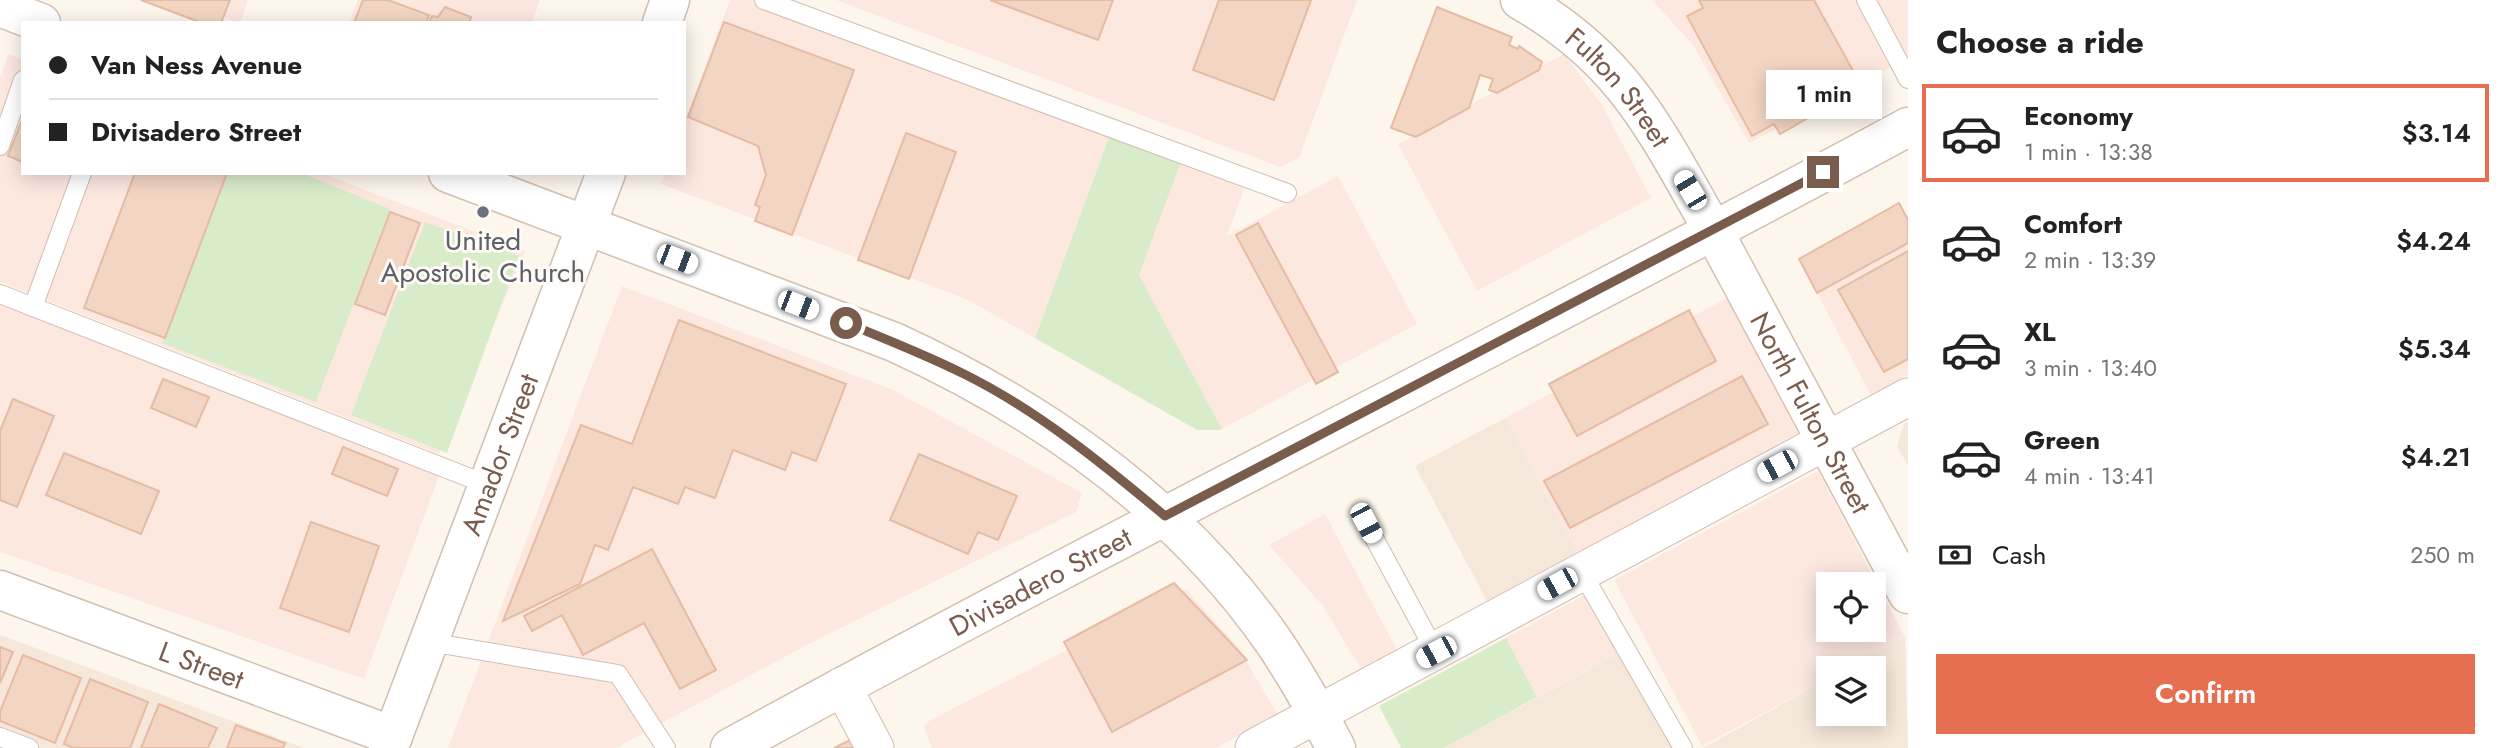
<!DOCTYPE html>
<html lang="en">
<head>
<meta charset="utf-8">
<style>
	body { margin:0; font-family:Jost,sans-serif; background:#f2f2f2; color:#222; height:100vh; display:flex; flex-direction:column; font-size:26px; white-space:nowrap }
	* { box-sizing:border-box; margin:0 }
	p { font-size:23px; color:#767676 }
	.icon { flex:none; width:38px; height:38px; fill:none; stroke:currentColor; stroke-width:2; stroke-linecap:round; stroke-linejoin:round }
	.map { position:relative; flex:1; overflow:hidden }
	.panel { display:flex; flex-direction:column; background:#fff; width:595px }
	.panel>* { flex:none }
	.banner { position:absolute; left:21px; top:21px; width:665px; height:154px; border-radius:0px; box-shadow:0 4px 18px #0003; display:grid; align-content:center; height:154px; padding:0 28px; background:#fff }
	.fabs { position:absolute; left:1816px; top:572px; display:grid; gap:14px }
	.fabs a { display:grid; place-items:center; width:70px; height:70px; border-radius:0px; background:#fff; box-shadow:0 4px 18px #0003; font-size:35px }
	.end { position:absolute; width:32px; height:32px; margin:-16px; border:9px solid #7a5c4d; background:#fff; box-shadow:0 0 0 4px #fff }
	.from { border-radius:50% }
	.bubble { position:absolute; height:49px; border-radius:0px; background:#fff; box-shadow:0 4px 18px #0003; font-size:23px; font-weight:600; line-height:49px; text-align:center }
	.car { position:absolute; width:21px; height:42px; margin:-21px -10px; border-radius:9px; box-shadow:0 0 5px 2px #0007; background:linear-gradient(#fff 24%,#345 0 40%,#fff 0 76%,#345 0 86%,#fff 0) }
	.banner b { display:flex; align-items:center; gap:24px; height:66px; font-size:26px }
	.banner b+b { border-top:2px solid #e0e0e0 }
	.banner i { width:18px; height:18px; background:#222 }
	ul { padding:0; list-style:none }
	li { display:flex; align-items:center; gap:21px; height:98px; margin:0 14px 10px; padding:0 14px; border:4px solid transparent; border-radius:0px }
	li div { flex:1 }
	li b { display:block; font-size:26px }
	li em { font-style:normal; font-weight:600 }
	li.selected { border-color:#e76f51 }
	li>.icon { width:63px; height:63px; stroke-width:1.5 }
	h2 { padding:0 28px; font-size:32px; line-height:84px }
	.pay { display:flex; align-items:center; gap:18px; height:77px; padding:0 28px; font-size:26px }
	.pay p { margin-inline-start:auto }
	.button { display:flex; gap:14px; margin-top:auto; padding:14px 28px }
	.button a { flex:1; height:80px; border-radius:0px; background:#e76f51; color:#fff; font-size:28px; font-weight:600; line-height:80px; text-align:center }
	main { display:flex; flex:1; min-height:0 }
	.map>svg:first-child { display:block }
	.residential { fill:#f5e8da }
	.commercial { fill:#fde8e0; fill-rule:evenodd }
	.green { fill:#d8ecc9 }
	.building { fill:#f3d5c3; stroke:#e6bba3; stroke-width:2 }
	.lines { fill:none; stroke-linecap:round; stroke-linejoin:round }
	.service-casing { stroke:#d1beb0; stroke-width:20 }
	.minor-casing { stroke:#d1beb0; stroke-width:39 }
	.tertiary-casing { stroke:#d1beb0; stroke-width:41 }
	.secondary-casing { stroke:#d6c0b0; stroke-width:41 }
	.service { stroke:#fff; stroke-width:18 }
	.minor { stroke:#fff; stroke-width:37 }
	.tertiary { stroke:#fff; stroke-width:38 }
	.secondary { stroke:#fff; stroke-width:38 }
	.route { stroke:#7a5c4d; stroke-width:9 }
	.worship-dot { fill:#6b7280; stroke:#fffaf3; stroke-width:2.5 }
	.labels { text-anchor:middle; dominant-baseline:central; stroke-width:6; stroke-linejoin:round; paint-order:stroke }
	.street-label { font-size:28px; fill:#7a5c4d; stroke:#fffaf3 }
	.worship-label { font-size:28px; fill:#5b616d; stroke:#fffaf3 }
</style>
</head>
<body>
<main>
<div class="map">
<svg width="1908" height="748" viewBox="0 0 1908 748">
	<rect width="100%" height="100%" fill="#fdf6ec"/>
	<!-- residential -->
	<g class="residential">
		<polygon points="1505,418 1577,553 1487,601 1415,466"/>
		<polygon points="1908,422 1908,466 1897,446 1904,424"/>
		<polygon points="0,635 133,684 304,748 0,748"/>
		<polygon points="1905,637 1908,748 1703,748 1829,678 1829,714 1874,714 1874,668 1846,668"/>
		<polygon points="1622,652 1672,748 1444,748"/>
	</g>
	<!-- commercial -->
	<g class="commercial">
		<polygon points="175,0 248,0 240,23"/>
		<polygon points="358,0 540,0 532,23 349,23"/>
		<polygon points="730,0 758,0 1111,132 1035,338 966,299 661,184 665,173 684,173 684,122"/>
		<polygon points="836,0 1357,0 1299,158 1280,167"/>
		<polygon points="1652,0 1908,0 1908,58 1749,143 1693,45"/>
		<polygon points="9,54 23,60 23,173 321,173 525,251 439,454 0,282 0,76"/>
		<polygon points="1564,54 1602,105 1651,198 1477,291 1398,144"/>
		<polygon points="1182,159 1246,183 1227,236 1338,176 1417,324 1222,429 1139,275"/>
		<polygon points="1908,243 1908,375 1871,395 1817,293"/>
		<polygon points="622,286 893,390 1082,493 1076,512 816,640 616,748 448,748"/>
		<polygon points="1727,298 1799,435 1577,553 1505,418"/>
		<polygon points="0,299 439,476 364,679 0,552"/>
		<path d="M1818,471L1905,637L1847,668H1829V678L1702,746L1614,580ZM1829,584H1874V630H1829Z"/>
		<polygon points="1325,514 1397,650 1361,669 1323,606 1269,545"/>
		<polygon points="1186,589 1238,647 1278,715 1216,748 932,748 924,727 929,721"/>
		<polygon points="1590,592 1622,652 1537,697 1506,638"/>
	</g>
	<!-- green -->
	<g class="green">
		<polygon points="1111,132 1182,159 1139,275 1222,429 1220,430 1197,430 1035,338"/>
		<polygon points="228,173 301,173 390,209 316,402 162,343"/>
		<polygon points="425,222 519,256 447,453 351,415"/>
		<polygon points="1506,638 1537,697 1444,748 1401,748 1379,706"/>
	</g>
	<!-- building -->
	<g class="building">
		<polygon points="141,0 230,0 221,23 202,23"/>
		<polygon points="363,0 388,0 429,15 426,23 354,23"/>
		<polygon points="990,0 1113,0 1098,40"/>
		<polygon points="1219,0 1311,0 1274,100 1193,70"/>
		<polygon points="1699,0 1814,0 1857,78 1804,107 1810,117 1780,134 1774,124 1752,136 1687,16 1703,8"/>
		<polygon points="445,7 471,17 469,23 429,23 432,16 438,17"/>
		<polygon points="1437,7 1512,37 1509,45 1518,49 1519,46 1542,62 1539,70 1497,93 1489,90 1493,79 1480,75 1469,108 1416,137 1391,128"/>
		<polygon points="724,22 854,70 792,235 755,221 760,207 755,205 766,175 758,146 688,117"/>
		<polygon points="23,118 23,162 8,156"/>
		<polygon points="906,133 956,152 909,279 858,260"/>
		<polygon points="135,173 227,173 165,338 84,308"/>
		<polygon points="1899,203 1908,220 1908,243 1817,293 1799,259"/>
		<polygon points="390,212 420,223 385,315 355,304"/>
		<polygon points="1258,223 1338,372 1316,384 1236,235"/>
		<polygon points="1908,251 1908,359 1884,372 1838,290"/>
		<polygon points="1689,310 1716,361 1577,436 1549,384"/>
		<polygon points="679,320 846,384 816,461 792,452 785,470 733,450 715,498 685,487 678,504 633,487 608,550 595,545 580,584 503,621 581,425 632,444"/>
		<polygon points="1742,376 1768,424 1570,528 1544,481"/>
		<polygon points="163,379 209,397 196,427 151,408"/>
		<polygon points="13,399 54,416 17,507 0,500 0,431"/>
		<polygon points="343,447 398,469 387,496 332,474"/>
		<polygon points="64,453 159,491 141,534 46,495"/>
		<polygon points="919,454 1017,496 998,540 978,532 968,554 890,520"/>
		<polygon points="311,522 379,546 349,632 280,608"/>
		<polygon points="652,549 716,670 680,689 644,623 583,655 562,615 532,631 524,616"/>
		<polygon points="1174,583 1247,660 1112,732 1064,642"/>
		<polygon points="0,647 13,652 0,683"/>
		<polygon points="23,655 81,678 55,743 0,721 0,712"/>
		<polygon points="90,679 148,702 130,748 74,748 64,744"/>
		<polygon points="159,704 217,728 208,748 141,748"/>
		<polygon points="236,725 285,743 283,748 227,748"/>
		<polygon points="850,740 854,748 834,748"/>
	</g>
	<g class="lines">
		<!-- service casing -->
		<g class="service-casing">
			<g id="service">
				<polyline points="764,0 1287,193"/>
				<polyline points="1866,0 1908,79"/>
				<polyline points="0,146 23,80"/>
				<polyline points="0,294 488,485"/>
				<polyline points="33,307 82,173"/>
				<polyline points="1366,523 1435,651"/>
				<polyline points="1581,571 1683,748"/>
				<polyline points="429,642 618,674 666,748"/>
				<polyline points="0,737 29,748"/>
			</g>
		</g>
		<!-- minor casing -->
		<g class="minor-casing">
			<g id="minor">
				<polyline points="842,686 875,748"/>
				<polyline points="1254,748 1908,397"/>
			</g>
		</g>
		<!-- tertiary casing -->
		<g class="tertiary-casing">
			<g id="tertiary">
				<path id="s1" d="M1520,0C1625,60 1656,131 1714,232"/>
				<polyline points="662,23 670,0"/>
				<path id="s2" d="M0,590L393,736L388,748"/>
				<path id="s3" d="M393,736L606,173"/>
			</g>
		</g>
		<!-- secondary casing -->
		<g class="secondary-casing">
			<g id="secondary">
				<polyline points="0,7 41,23"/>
				<path d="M448,173L894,342C1043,410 1180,507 1274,642C1297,676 1317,712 1336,748"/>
				<path id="s4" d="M1714,232L1908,594"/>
				<path id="s5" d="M730,748C1119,534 1518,338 1908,127"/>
			</g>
		</g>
		<!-- service -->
		<use href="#service" class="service"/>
		<!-- minor -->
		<use href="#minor" class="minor"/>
		<!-- tertiary -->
		<use href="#tertiary" class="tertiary"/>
		<!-- secondary -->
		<use href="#secondary" class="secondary"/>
	</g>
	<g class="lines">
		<!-- route -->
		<path class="route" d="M846,323C886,339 926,355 964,374C1037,410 1103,464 1165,516L1823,172"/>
	</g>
	<!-- markers -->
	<circle class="worship-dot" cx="483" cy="212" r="7"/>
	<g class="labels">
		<!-- street labels -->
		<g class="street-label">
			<text stroke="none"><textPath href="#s1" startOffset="133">Fulton Street</textPath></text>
			<text stroke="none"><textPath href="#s4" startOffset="205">North Fulton Street</textPath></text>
			<text stroke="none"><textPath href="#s3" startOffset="301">Amador Street</textPath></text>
			<text stroke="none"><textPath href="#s5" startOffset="352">Divisadero Street</textPath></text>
			<text stroke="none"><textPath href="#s2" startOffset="215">L Street</textPath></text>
		</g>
		<!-- worship labels -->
		<g class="worship-label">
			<text x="483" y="240">United<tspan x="483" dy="32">Apostolic Church</tspan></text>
		</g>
	</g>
</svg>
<div class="fabs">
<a><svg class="icon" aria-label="locate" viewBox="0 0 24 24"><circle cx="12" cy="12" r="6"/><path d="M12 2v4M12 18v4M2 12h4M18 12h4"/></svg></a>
<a><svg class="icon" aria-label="layers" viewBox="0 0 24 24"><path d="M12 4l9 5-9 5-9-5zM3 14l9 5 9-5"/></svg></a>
</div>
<i class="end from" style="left:846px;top:323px"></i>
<i class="end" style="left:1823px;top:172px"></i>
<div class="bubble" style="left:1766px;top:70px;width:116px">1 min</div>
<i class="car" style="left:1690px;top:190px;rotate:329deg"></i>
<i class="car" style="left:677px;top:259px;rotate:111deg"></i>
<i class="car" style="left:798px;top:305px;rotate:111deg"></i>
<i class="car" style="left:1777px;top:466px;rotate:242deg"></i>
<i class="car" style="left:1366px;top:523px;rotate:152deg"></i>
<i class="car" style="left:1557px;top:584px;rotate:241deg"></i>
<i class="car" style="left:1436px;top:652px;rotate:242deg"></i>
<div class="banner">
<b><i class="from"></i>Van Ness Avenue</b>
<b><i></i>Divisadero Street</b>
</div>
</div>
<section class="panel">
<h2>Choose a ride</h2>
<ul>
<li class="selected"><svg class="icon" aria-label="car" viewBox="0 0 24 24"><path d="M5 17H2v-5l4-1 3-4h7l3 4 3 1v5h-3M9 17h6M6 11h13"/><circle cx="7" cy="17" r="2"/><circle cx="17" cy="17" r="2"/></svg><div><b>Economy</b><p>1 min · 13:38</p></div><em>$3.14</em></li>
<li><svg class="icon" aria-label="car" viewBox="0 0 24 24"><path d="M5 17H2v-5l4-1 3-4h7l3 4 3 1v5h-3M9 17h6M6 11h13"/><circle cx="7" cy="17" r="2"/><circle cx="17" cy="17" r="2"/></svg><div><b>Comfort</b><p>2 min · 13:39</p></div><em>$4.24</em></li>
<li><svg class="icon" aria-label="car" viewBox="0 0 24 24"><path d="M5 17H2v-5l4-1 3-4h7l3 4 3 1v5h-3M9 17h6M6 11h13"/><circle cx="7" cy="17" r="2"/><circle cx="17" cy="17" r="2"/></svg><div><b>XL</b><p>3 min · 13:40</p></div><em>$5.34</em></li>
<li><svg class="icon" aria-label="car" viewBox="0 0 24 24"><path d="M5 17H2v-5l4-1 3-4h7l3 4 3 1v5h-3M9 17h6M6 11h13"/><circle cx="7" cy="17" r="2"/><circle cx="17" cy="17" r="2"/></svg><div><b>Green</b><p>4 min · 13:41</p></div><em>$4.21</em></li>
</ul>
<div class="pay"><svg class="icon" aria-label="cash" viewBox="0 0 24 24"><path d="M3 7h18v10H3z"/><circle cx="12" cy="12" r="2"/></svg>Cash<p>250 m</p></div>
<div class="button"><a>Confirm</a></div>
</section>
</main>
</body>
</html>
